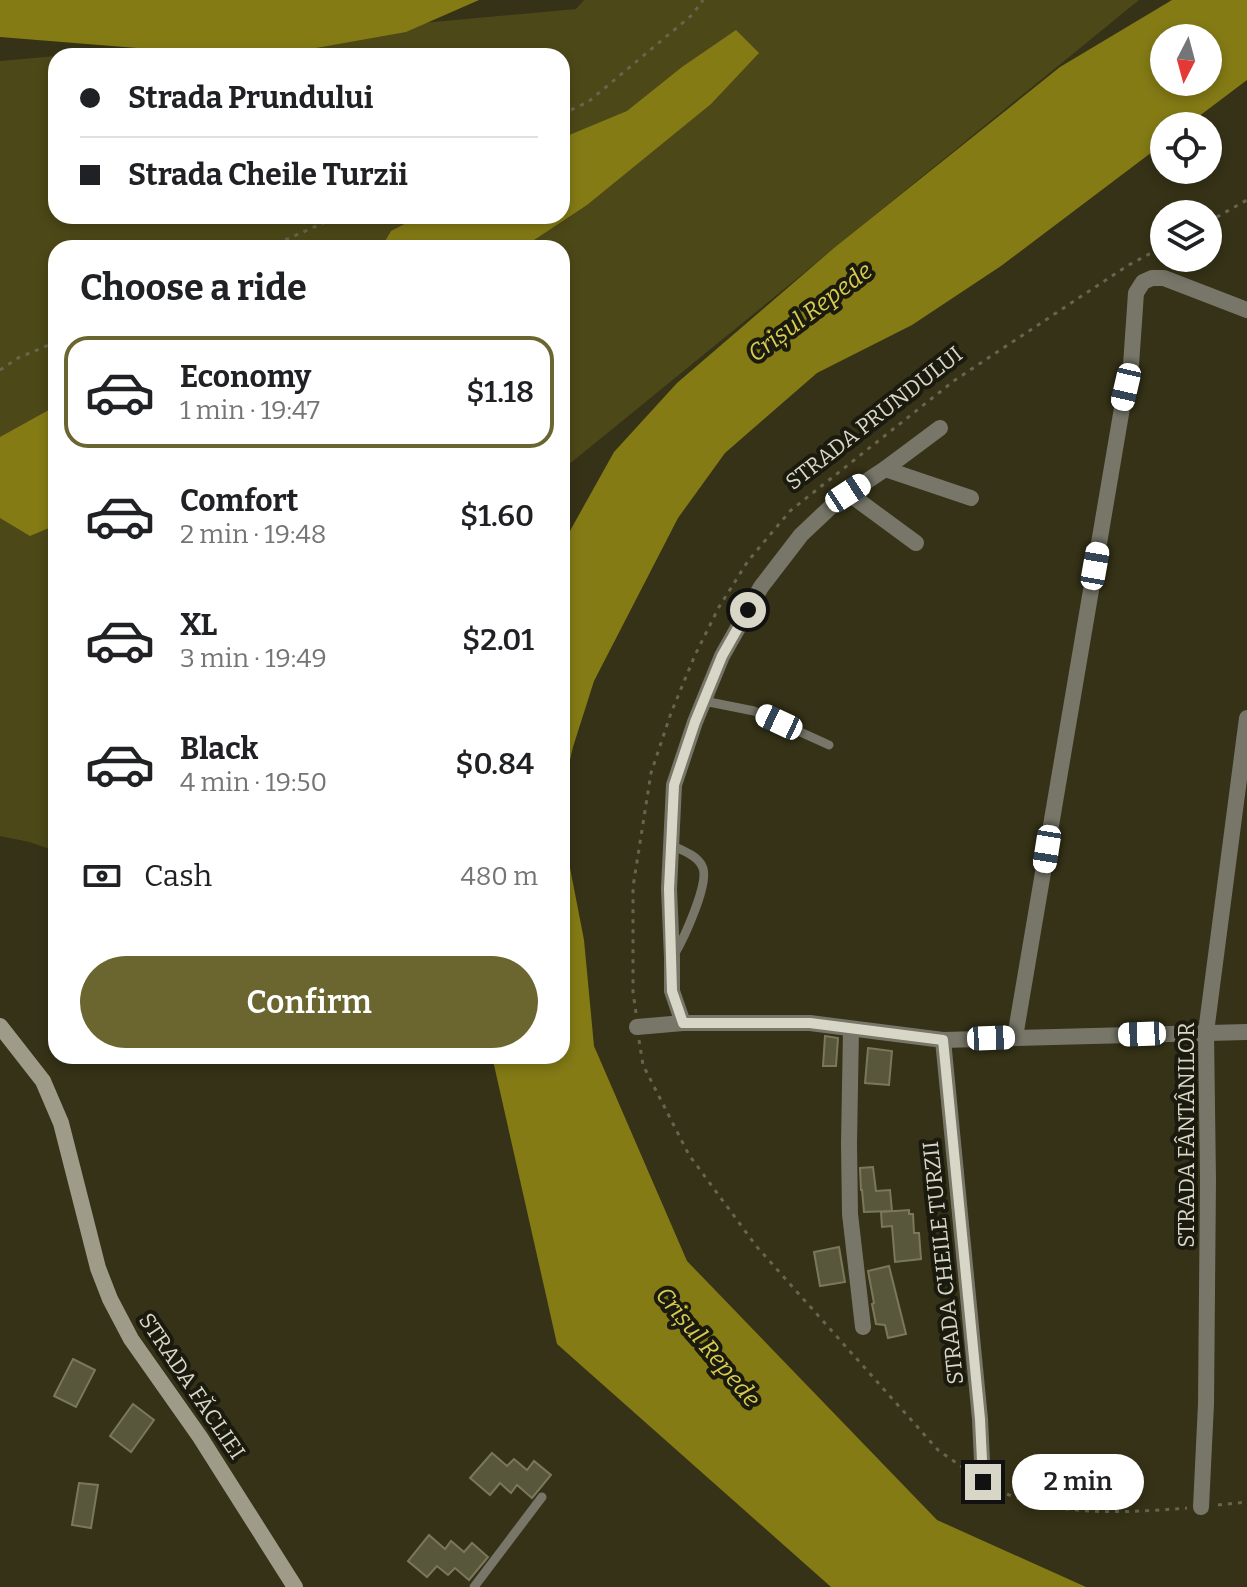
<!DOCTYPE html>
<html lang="en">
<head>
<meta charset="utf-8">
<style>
	body { margin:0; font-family:Bitter,serif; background:#f2f2f2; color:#202124; height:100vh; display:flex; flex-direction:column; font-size:30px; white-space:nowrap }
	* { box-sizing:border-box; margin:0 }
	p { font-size:26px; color:#757577 }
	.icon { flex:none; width:44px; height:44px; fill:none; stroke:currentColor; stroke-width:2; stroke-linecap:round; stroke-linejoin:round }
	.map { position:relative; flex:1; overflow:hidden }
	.sheet { position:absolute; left:48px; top:240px; width:522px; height:824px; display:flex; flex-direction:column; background:#fff; border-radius:24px; box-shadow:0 4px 12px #0003 }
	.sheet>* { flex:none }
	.guide { position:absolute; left:48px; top:48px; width:522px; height:176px; border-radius:24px; box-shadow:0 4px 12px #0003; display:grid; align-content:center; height:176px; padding:0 32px; background:#fff }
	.needle { width:52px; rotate:186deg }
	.tools { position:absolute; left:1150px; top:24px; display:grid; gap:16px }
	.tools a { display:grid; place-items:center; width:72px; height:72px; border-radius:50%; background:#fff; box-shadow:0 4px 12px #0003; font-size:40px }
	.end { position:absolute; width:36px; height:36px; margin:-18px; border:10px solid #d8d7c7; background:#111; box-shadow:0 0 0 4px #111 }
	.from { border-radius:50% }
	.bubble { position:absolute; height:56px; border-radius:28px; background:#fff; box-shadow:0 4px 12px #0003; font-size:26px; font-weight:600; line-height:56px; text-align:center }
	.car { position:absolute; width:24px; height:48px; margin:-24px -12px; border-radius:10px; box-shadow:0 0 6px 2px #0007; background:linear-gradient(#fff 24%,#345 0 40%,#fff 0 76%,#345 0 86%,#fff 0) }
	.guide b { display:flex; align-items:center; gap:28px; height:76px; font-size:30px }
	.guide b+b { border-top:2px solid #e0e0e0 }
	.guide i { width:20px; height:20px; background:#202124 }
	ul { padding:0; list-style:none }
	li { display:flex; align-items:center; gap:24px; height:112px; margin:0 16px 12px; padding:0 16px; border:4px solid transparent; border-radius:24px }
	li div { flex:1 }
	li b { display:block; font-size:30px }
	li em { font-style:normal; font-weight:600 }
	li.current { border-color:#6b662f }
	li>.icon { width:72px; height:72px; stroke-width:1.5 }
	h2 { padding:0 32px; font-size:36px; line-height:96px }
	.pay { display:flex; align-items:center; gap:20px; height:88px; padding:0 32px; font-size:30px }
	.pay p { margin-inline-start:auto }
	.cta { display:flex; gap:16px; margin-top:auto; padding:16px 32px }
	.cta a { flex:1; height:92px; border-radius:48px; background:#6b662f; color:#fff; font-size:32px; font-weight:600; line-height:92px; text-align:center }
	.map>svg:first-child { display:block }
	.green { fill:#4c4818 }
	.water { fill:#847b15; fill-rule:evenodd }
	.building { fill:#59573b; stroke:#7a775a; stroke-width:2 }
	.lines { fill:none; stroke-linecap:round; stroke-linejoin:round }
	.path { stroke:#67654d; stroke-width:3; stroke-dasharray:4 6; stroke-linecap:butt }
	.lane { stroke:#777669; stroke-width:9 }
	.street { stroke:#777669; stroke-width:16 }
	.secondary { stroke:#9e9c88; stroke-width:16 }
	.route { stroke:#d8d7c7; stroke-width:10 }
	.labels { text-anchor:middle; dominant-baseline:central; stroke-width:8; stroke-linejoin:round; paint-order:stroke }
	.street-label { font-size:22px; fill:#d8d7c7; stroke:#1b1a0e }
	.water-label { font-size:24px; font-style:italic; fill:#d8cc4e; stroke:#1b1a0e }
</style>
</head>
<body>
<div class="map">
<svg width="1247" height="1587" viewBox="0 0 1247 1587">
	<rect width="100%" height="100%" fill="#353217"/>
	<!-- green -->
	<polygon class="green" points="584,0 1139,0 562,470 562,248 56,248 56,851 29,842 0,836 0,61 56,56 56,216 562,216 562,56 58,56 576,9"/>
	<!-- water -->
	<g class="water">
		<polygon points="0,0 479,0 406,32 271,56 236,56 0,37"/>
		<path d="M1172,0H1247V80L1186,126H1164V143L1001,266L912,325L817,373L725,453L678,518L594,681L573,747L563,790L565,842L584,940L594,1046L687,1261L937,1520L1086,1587H831L557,1344L492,1056H562V551L571,529L614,452L677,383L834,248L1060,67ZM1164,38H1208V82H1164Z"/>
		<polygon points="736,30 759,53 711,104 587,205 522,248 381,248 391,231 420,216 562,216 562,138 627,111 682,67"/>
		<polygon points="56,406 56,525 30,536 0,518 0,437"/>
	</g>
	<!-- building -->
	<g class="building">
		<polygon points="825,1036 838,1038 836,1066 823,1066"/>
		<polygon points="868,1048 892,1051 889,1085 865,1083"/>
		<polygon points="873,1167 876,1191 890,1190 892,1211 864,1212 862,1190 861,1190 860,1168"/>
		<polygon points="909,1210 909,1214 913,1214 914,1233 919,1233 921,1259 895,1262 892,1226 882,1227 881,1212"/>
		<polygon points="839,1247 845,1282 820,1286 814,1252"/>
		<polygon points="889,1266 906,1334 888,1338 885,1325 876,1324 872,1304 874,1303 868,1271"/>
		<polygon points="73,1359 95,1370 76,1407 54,1396"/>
		<polygon points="133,1404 154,1420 131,1452 110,1436"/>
		<polygon points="492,1453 507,1466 514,1459 527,1470 534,1461 551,1475 532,1498 517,1485 511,1493 500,1483 490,1495 470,1478"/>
		<polygon points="79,1483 98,1485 91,1528 72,1525"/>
		<polygon points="429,1535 445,1549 451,1541 464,1552 472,1543 488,1557 469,1580 455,1568 448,1575 437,1566 427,1577 408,1561"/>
	</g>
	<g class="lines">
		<!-- path -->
		<g class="path">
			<polyline points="562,114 588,102 692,15 703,0"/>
			<polyline points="1208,222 1247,200"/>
			<polyline points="267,248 339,216"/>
			<polyline points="0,370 18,358 56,342"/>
			<polyline points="636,1013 633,992 633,887 651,773 671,713 695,655 719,607 748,561 790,511 955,380 1127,266 1164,246"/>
			<polyline points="639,1040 643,1065 689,1155 757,1247 938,1450 968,1471"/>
			<path d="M998,1490C1054,1517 1125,1513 1187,1508"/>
			<polyline points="1218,1505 1247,1502"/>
		</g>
		<!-- lane -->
		<g class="lane">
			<polyline points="704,701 754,711 829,745"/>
			<path d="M671,845C681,850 697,855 702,866C711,881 683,940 674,955"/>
			<polyline points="474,1587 542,1497"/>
		</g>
		<!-- street -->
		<g class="street">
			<polyline points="885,469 971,498"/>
			<polyline points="848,493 916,543"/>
			<polyline points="683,1023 672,991 672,958 669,889 674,785 695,722 722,656 761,587 801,535 837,501 885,469 940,428"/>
			<polyline points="637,1027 683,1023 810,1023 943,1040 1247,1032"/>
			<polyline points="851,1029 849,1144 850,1214 863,1327"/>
			<polyline points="1015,1037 1122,408 1131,365 1136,293 1143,282 1152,278 1164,278 1247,310"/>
			<polyline points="943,1040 980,1419 983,1482"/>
			<polyline points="1201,1507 1206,1404 1208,1180 1206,1032 1247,718"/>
		</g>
		<!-- secondary -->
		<polyline class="secondary" points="0,1026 43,1081 61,1123 98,1268 110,1299 131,1339 200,1437 295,1587"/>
	</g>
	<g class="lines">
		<!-- route -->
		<polyline class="route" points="748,610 722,656 695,722 674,785 669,889 672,991 683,1023 810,1023 943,1040 980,1419 983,1482"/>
	</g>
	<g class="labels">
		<!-- street labels -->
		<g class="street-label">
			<text transform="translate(874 418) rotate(-38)">STRADA PRUNDULUI</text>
			<text transform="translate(1186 1135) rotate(-90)">STRADA FÂNTÂNILOR</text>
			<text transform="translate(943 1263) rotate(-96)">STRADA CHEILE TURZII</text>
			<text transform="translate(192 1386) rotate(56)">STRADA FĂCLIEI</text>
		</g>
		<!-- water labels -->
		<g class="water-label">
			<text transform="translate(810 312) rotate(-37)">Crișul Repede</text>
			<text transform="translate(708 1347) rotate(50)">Crișul Repede</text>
		</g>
	</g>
</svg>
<div class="tools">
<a><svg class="needle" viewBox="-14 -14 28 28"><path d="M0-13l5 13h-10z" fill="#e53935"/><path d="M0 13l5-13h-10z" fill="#757577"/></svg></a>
<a><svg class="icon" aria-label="locate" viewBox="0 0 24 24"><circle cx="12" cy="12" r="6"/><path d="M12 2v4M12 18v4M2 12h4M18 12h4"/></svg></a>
<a><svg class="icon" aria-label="layers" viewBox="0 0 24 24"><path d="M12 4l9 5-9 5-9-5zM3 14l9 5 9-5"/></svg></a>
</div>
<i class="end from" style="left:748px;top:610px"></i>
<i class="end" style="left:983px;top:1482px"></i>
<div class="bubble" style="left:1012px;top:1454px;width:132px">2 min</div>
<i class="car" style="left:1126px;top:387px;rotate:193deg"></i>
<i class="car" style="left:848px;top:493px;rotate:57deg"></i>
<i class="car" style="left:1095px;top:566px;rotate:10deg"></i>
<i class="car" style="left:779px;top:722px;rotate:295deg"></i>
<i class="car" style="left:1047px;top:849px;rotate:189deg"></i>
<i class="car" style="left:1142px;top:1034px;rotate:268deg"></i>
<i class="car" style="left:991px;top:1038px;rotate:88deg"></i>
<div class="guide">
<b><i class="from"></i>Strada Prundului</b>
<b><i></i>Strada Cheile Turzii</b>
</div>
<section class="sheet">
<h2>Choose a ride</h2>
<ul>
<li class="current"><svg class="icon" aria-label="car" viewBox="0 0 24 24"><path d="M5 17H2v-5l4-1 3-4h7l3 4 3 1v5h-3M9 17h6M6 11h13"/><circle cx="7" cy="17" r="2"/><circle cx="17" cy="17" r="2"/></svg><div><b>Economy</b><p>1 min · 19:47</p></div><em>$1.18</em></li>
<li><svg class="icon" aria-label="car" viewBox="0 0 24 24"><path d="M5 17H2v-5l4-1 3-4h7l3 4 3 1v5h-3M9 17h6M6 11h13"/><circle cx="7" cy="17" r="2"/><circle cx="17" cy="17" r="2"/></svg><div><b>Comfort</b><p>2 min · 19:48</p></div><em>$1.60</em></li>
<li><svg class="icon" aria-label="car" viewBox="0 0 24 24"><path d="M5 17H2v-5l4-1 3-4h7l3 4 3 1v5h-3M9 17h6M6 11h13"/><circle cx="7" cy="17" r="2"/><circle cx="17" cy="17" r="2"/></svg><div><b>XL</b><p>3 min · 19:49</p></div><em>$2.01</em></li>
<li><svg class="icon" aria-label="car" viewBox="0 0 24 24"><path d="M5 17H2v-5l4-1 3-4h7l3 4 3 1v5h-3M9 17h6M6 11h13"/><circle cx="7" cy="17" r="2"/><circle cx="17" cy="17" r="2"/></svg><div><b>Black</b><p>4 min · 19:50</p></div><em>$0.84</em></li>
</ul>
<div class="pay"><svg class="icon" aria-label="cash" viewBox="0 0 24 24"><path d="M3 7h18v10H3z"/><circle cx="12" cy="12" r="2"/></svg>Cash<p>480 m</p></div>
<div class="cta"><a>Confirm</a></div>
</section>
</div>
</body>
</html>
